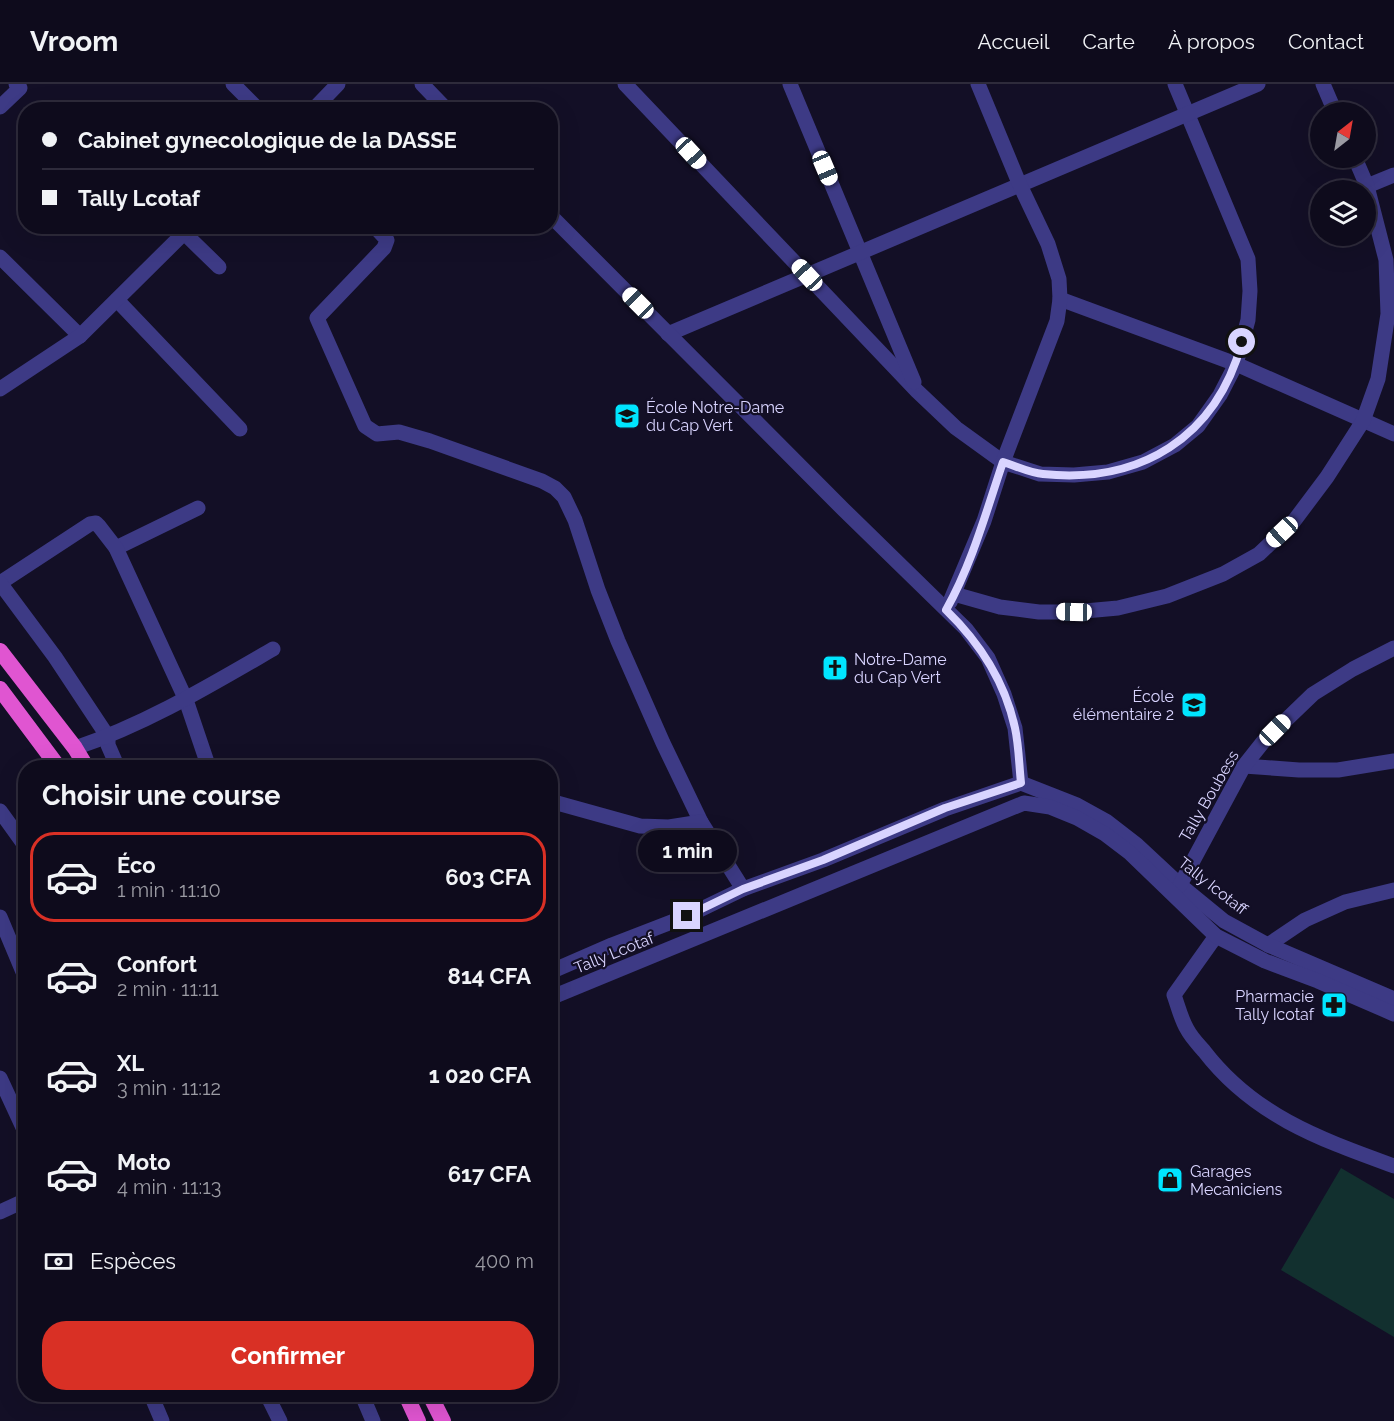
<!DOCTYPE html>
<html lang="fr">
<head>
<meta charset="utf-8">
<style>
	body { margin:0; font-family:Raleway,sans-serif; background:#1c1929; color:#f1f3f6; height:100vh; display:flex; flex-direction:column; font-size:22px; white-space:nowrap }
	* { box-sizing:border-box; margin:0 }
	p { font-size:20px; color:#9b9ba3 }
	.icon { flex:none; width:33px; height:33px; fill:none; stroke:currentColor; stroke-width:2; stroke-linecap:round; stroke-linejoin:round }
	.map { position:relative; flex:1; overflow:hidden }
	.details { position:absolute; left:18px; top:676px; width:540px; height:642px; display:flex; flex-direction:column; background:#0e0b1c; border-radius:24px; box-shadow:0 6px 24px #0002,0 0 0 2px #2e2b3b }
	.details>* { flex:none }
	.banner { position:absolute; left:18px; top:18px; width:540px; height:132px; border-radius:24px; box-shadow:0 6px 24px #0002,0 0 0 2px #2e2b3b; display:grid; align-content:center; height:132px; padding:0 24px; background:#0e0b1c }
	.needle { width:39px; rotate:31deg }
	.controls { position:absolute; left:1310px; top:18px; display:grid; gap:12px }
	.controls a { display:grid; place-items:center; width:66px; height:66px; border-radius:50%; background:#0e0b1c; box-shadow:0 6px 24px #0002,0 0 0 2px #2e2b3b; font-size:30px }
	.end { position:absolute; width:27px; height:27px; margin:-14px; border:8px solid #d9d4ff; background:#111; box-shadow:0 0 0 3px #111 }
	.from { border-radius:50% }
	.bubble { position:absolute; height:42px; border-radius:21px; background:#0e0b1c; box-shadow:0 6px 24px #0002,0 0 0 2px #2e2b3b; font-size:20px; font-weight:700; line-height:42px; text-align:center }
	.car { position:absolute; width:18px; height:36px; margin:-18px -9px; border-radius:8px; box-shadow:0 0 4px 2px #0007; background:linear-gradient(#fff 24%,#345 0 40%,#fff 0 76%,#345 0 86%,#fff 0) }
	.banner b { display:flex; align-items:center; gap:21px; height:57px; font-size:22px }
	.banner b+b { border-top:2px solid #2e2b3b }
	.banner i { width:15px; height:15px; background:#f1f3f6 }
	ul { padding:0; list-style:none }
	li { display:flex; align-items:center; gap:18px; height:90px; margin:0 12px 9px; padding:0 12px; border:3px solid transparent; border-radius:24px }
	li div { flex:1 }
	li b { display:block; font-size:22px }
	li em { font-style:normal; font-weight:700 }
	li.on { border-color:#d93025 }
	li>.icon { width:54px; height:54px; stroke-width:1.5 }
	h2 { padding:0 24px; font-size:27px; line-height:72px }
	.pay { display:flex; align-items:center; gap:15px; height:66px; padding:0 24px; font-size:22px }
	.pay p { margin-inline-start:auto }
	.action { display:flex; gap:12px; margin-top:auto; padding:12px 24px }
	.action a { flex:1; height:69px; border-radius:24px; background:#d93025; color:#fff; font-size:24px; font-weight:700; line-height:69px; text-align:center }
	header { display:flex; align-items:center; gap:36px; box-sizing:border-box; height:84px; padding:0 30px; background:#0e0b1c; border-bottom:2px solid #2e2b3b }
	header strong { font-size:28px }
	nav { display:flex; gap:33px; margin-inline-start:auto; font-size:21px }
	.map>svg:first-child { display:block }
	.green { fill:#12302f }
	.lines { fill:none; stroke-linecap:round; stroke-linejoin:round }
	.minor { stroke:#3d3a85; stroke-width:15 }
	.tertiary { stroke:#3d3a85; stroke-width:15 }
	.trunk { stroke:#e055d1; stroke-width:16 }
	.route { stroke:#d9d4ff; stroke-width:8 }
	.labels { text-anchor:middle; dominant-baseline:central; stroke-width:4.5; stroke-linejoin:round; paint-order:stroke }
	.poi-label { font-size:16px; fill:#d9d4ff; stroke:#130f26; text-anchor:start }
	.street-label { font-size:16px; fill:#d9d4ff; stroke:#130f26 }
</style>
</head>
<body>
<header>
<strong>Vroom</strong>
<nav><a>Accueil</a><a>Carte</a><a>À propos</a><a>Contact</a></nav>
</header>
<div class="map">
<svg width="1394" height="1337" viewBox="0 0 1394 1337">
	<rect width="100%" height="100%" fill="#130f26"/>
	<!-- green -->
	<polygon class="green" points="1341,1084 1394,1115 1394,1253 1281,1186"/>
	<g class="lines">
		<!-- minor -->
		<g class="minor">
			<polyline points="233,0 259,26"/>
			<polyline points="625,0 917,307 956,344 1003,378 1040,390 1074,391 1108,388 1143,378 1175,361 1198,342 1220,311 1236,280 1248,236 1250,207 1248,175 1175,0"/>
			<polyline points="790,0 914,298"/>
			<polyline points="1323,0 1335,28"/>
			<polyline points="0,23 20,4 16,0"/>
			<polyline points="313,26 338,0"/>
			<polyline points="1367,102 1394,91"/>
			<polyline points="177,142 219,183"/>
			<polyline points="374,142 387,156 384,164 317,234 365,342 377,350 399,348 430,357 542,397 555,404 564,413 575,436 598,506 618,557 663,659 701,738 743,805"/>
			<polyline points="0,173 80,252"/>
			<polyline points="1060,215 1236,280 1394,350"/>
			<polyline points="117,216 240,345"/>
			<polyline points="668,250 1258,0"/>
			<polyline points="0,305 80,252 191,142"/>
			<polyline points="116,464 198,424"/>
			<polyline points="0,499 90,440 96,439 99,442 116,464 186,616 209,684"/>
			<polyline points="0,499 55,573 108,653 108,661 118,684"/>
			<polyline points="954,510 1000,523 1039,528 1074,528 1118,524 1167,512 1223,490 1259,470 1294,437 1327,393 1363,337 1378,295 1388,230 1386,176 1367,102 1355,74"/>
			<polyline points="950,518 984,437 1003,378 1057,237 1060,215 1059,195 1048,160 1019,99 978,0"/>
			<path d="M75,664C146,640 209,602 273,565"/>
			<polyline points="1244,682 1299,686 1338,686 1394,677"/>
			<polyline points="550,717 640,742 669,743 701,738"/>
			<polyline points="0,727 26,763"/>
			<polyline points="0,833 26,895"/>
			<path d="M1216,852L1174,911C1178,922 1181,935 1187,945C1191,953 1198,960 1204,967C1254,1032 1320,1055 1394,1082"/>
			<polyline points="1268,861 1305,836 1345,818 1394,806"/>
			<polyline points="0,994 26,1050"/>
			<polyline points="151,1311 162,1337"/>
			<polyline points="267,1311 280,1337"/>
			<polyline points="362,1311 373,1337"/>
		</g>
		<!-- tertiary -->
		<g class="tertiary">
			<polyline points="422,0 447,26"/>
			<polyline points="550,131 844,426 966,545 988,574 1004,610 1015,644 1021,699"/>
			<polyline points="1021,699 1077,721 1106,737 1137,761 1180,801 1224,837 1268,861 1394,915"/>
			<polyline points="1180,801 1244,682 1263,658 1313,610 1353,585 1394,564"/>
			<polyline points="550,888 612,861 687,832 743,805 823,776 945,725 1021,699"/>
			<polyline points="550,914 1024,719 1050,723 1077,734 1105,750 1130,769 1216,852 1265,877 1318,897 1394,930"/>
			<polyline points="0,1128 26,1116"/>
		</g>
		<!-- trunk -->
		<g class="trunk">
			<polyline points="0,567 75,664 87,684"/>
			<polyline points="0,605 59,684"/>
			<polyline points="406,1311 418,1337"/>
			<polyline points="430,1311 443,1337"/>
		</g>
	</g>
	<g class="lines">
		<!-- route -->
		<path class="route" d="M687,832L743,805L823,776L945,724L1021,699C1019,681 1019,662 1015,644C1005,598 979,558 946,526C972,480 986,428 1003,378C1016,382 1030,389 1043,390C1140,400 1216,354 1242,258"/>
	</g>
	<!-- icons -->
	<defs>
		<g id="school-square" transform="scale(1.35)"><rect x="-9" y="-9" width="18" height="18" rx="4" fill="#00e5ff" stroke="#130f26"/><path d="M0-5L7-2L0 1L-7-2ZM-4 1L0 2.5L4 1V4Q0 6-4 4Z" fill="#111"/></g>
		<g id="church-square" transform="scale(1.35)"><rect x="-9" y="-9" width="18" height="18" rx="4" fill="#00e5ff" stroke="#130f26"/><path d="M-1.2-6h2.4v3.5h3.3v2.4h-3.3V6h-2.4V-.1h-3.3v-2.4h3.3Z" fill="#111"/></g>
		<g id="pharmacy-square" transform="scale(1.35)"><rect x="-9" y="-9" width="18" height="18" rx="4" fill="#00e5ff" stroke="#130f26"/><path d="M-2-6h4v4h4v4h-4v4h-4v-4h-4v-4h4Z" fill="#111"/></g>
		<g id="shop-square" transform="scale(1.35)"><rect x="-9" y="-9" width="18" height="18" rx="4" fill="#00e5ff" stroke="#130f26"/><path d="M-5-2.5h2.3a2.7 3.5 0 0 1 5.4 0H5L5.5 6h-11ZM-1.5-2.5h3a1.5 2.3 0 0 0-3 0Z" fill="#111"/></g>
	</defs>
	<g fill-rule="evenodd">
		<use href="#school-square" x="627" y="332"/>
		<use href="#church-square" x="835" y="584"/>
		<use href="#school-square" x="1194" y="621"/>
		<use href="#pharmacy-square" x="1334" y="921"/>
		<use href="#shop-square" x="1170" y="1096"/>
	</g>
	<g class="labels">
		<!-- poi labels -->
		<g class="poi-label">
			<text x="646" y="323">École Notre-Dame<tspan x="646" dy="18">du Cap Vert</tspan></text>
			<text x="854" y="575">Notre-Dame<tspan x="854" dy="18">du Cap Vert</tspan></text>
			<text x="1174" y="612" text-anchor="end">École<tspan x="1174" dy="18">élémentaire 2</tspan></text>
			<text x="1314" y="912" text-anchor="end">Pharmacie<tspan x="1314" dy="18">Tally Icotaf</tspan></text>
			<text x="1190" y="1087">Garages<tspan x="1190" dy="18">Mecaniciens</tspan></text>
		</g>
		<!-- street labels -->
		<g class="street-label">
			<text transform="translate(1209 712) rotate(-60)">Tally Boubess</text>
			<text transform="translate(1213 802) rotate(38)">Tally Icotaff</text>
			<text transform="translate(614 869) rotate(-22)">Tally Lcotaf</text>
		</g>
	</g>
</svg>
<div class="controls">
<a><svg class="needle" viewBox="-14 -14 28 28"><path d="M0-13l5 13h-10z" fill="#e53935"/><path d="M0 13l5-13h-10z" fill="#9b9ba3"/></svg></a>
<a><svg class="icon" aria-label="layers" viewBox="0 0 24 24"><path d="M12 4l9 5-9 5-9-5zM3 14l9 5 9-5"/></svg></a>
</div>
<i class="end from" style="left:1242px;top:258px"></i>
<i class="end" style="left:687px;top:832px"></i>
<div class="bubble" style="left:638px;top:746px;width:99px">1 min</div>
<i class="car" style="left:691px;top:69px;rotate:137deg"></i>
<i class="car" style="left:825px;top:84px;rotate:157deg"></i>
<i class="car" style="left:807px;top:191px;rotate:317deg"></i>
<i class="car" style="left:638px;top:219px;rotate:315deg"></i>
<i class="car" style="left:1282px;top:448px;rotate:227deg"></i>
<i class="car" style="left:1074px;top:528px;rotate:271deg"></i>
<i class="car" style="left:1275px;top:646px;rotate:45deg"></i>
<div class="banner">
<b><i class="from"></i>Cabinet gynecologique de la DASSE</b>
<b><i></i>Tally Lcotaf</b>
</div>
<section class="details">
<h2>Choisir une course</h2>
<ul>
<li class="on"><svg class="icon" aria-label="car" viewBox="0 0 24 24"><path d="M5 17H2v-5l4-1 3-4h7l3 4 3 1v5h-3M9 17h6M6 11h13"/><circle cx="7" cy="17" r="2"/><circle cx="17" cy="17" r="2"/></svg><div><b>Éco</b><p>1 min · 11:10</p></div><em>603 CFA</em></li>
<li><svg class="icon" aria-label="car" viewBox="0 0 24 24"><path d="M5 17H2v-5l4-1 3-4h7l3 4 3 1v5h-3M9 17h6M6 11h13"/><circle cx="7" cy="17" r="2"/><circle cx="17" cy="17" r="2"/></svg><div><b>Confort</b><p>2 min · 11:11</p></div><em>814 CFA</em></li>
<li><svg class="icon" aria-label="car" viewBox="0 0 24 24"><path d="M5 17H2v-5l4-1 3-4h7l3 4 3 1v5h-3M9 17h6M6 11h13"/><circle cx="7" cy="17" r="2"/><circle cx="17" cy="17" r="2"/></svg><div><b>XL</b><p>3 min · 11:12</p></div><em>1 020 CFA</em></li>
<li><svg class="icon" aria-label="car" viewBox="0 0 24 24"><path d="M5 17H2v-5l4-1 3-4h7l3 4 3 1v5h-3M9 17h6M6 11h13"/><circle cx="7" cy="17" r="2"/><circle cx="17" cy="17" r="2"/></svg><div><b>Moto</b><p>4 min · 11:13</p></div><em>617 CFA</em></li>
</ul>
<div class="pay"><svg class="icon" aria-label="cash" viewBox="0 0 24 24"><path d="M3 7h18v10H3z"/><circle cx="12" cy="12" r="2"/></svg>Espèces<p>400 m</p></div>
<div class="action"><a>Confirmer</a></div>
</section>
</div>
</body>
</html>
